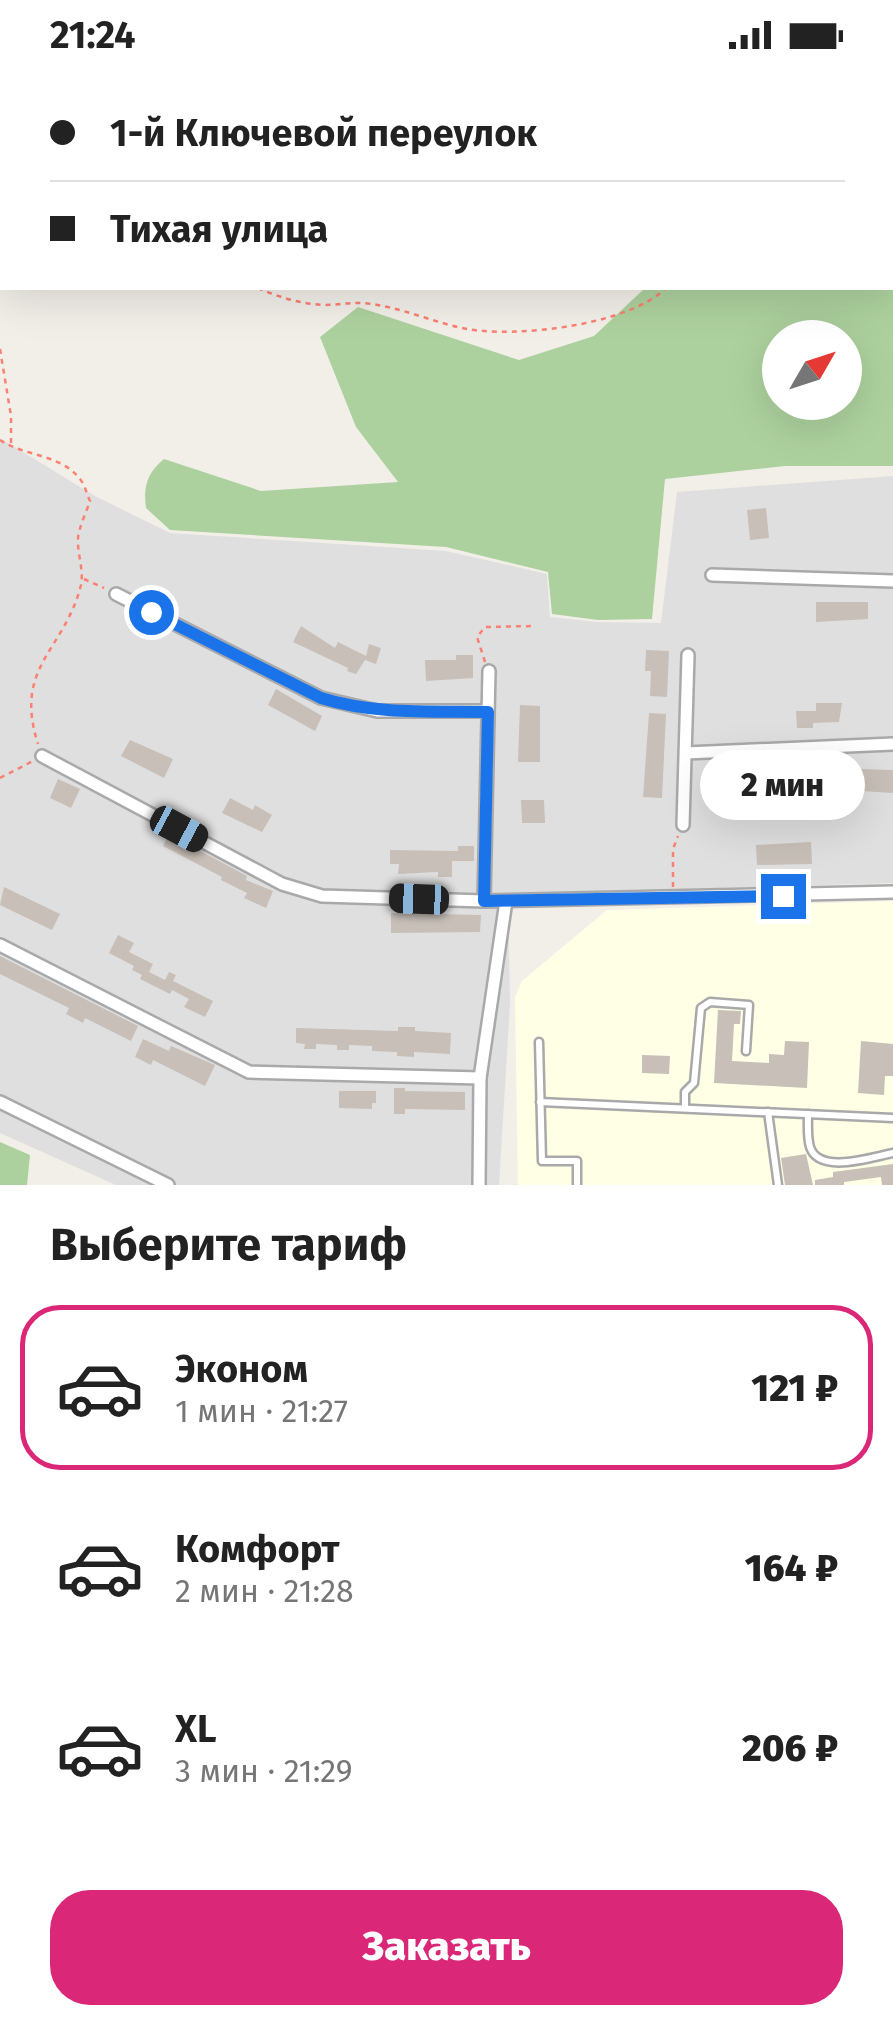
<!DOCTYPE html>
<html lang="ru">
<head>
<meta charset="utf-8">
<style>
	body { margin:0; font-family:"Fira Sans",sans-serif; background:#f6f6f6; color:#222; height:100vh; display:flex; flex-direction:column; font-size:38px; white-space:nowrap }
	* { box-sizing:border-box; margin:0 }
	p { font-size:32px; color:#767676 }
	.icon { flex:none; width:55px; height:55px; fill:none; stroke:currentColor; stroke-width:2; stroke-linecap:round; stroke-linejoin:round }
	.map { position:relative; height:1115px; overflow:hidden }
	.details { display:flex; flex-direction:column; background:#fff; flex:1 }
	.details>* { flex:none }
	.guide { position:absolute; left:0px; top:0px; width:895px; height:220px; box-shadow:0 10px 40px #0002; display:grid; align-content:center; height:220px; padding:0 50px; background:#fff }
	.needle { width:65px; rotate:51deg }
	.controls { position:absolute; left:762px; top:250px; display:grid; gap:20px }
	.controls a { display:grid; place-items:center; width:100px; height:100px; border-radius:50%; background:#fff; box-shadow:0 10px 40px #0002; font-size:50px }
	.end { position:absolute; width:45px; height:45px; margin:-22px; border:12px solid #1a73e8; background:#fff; box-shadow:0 0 0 5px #fff }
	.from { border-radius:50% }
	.bubble { position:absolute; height:70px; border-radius:35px; background:#fff; box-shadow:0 10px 40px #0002; font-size:32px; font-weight:800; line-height:70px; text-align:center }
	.car { position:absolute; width:30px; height:60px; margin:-30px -15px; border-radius:12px; box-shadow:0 0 8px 2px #0007; background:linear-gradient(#222 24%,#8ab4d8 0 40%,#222 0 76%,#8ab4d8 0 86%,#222 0) }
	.guide b { display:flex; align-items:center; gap:35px; height:95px; font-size:38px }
	.guide b+b { border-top:2px solid #e0e0e0 }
	.guide i { width:25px; height:25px; background:#222 }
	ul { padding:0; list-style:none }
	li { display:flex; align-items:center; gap:30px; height:165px; margin:0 20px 15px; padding:0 30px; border:5px solid transparent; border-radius:40px }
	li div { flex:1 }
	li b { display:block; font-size:38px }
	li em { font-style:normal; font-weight:800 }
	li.active { border-color:#db2777 }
	li>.icon { width:90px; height:90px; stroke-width:1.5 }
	h2 { padding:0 50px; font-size:45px; line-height:120px }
	.cta { display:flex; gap:20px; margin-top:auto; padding:20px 50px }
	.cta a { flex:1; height:115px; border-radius:40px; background:#db2777; color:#fff; font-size:40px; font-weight:800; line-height:115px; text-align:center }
	.status { display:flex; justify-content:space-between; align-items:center; height:70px; padding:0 50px; background:#fff; direction:ltr }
	.status svg { height:28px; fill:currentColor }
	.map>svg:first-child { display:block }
	.residential { fill:#e0dfdf }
	.education { fill:#ffffe5 }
	.forest { fill:#add19e; fill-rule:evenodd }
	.building { fill:#c7bfb8 }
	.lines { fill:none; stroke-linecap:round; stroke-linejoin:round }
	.lane-casing { stroke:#a9a9a9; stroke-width:11 }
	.street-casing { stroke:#a9a9a9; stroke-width:16 }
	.primary-casing { stroke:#a06b00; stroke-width:22 }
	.path { stroke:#fa8072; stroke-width:2.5; stroke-dasharray:5 5; stroke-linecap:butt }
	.lane { stroke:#fff; stroke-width:6 }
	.street { stroke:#fff; stroke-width:11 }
	.primary { stroke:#fcd6a4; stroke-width:18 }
	.route { stroke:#1a73e8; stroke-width:12 }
</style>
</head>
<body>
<div class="status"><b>21:24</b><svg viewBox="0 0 49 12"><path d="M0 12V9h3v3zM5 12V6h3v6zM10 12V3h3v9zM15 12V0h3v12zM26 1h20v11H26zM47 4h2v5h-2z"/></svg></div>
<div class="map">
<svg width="893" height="1115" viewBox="0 0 893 1115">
	<rect width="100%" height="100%" fill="#f2efe9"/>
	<!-- residential -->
	<polygon class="residential" points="0,368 95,426 170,463 446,481 547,504 550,547 598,552 661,553 677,422 893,406 893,813 508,824 510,934 499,1115 116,1115 0,1063"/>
	<!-- education -->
	<polygon class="education" points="893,831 893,1115 518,1115 515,927 522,911 607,840"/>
	<!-- forest -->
	<g class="forest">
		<path d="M893,129V396H785L665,409L652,549L598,550L552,544L548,502L446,477L170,460L146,438C143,417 147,403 164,389L261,421L398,412L356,357L320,267L358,237L519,290L594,266L645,218H892ZM780,268H845V332H780Z"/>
		<polygon points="0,1072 30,1085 27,1115 0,1115"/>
	</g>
	<!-- building -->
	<g class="building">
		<polygon points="766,438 769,468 750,470 747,440"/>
		<polygon points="816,532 868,532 868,549 816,552"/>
		<polygon points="301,556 335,578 338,572 366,586 369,574 381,578 376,594 365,590 356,604 347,601 348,598 293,572"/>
		<polygon points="646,580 669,581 667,627 650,626 651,601 645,601"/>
		<polygon points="456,585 473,585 473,608 426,611 425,590 456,590"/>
		<polygon points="276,619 322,646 315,661 268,635"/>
		<polygon points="816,633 842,633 839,652 813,653 813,658 797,658 796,641 816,641"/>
		<polygon points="520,635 540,636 540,692 518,692"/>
		<polygon points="649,643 666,644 662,728 643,727"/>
		<polygon points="130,670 173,689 164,708 121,686"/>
		<polygon points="860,699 893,700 893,723 861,721"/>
		<rect x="738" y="701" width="24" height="23"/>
		<polygon points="58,709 80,719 71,738 50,728"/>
		<polygon points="230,728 253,740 255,735 272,745 262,762 222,743"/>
		<polygon points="521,730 544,730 545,753 522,753"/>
		<polygon points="169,764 247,806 246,810 273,821 266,838 244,828 247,823 221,810 222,807 163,776"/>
		<polygon points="811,772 812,794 757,795 756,775"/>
		<polygon points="458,776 474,776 474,791 452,791 452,807 438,807 438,802 398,804 399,794 390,794 390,780 458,781"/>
		<polygon points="4,817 60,844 52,860 0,835"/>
		<polygon points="391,843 481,845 480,862 391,863"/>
		<polygon points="118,865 134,873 129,882 153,894 149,902 165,910 169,902 176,905 173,911 213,931 205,947 184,937 189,929 172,920 170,924 140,909 142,905 132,900 134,896 109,883"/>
		<polygon points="0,886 138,956 131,971 85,948 83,953 66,944 69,938 0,904"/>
		<polygon points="718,940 741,941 740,954 734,954 732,991 769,993 769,984 784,985 785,971 809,972 807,1018 714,1013"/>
		<polygon points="398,957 415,957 415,961 451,963 450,984 414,982 414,987 397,986 397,982 372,981 372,976 349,975 349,980 337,980 337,975 316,974 316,979 304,979 305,974 296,973 296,958 398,961"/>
		<polygon points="143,969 169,981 171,976 215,995 205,1016 153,990 151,995 135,987"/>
		<polygon points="861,971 893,974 893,1006 885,1006 884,1025 858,1023"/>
		<polygon points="642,985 670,986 669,1004 642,1003"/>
		<polygon points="394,1018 405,1018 405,1021 465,1022 465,1040 405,1039 405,1044 394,1044"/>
		<polygon points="339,1021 376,1021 376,1033 372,1033 372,1039 339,1038"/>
		<polygon points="806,1084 813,1115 785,1115 781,1088"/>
		<polygon points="893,1094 893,1115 882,1115 881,1107 844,1112 844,1115 815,1115 815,1110 833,1107 833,1102"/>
	</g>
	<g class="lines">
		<!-- lane casing -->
		<g class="lane-casing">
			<g id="lane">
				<polyline points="539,972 542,1091 577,1091 577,1115"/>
				<polyline points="540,1032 893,1048"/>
				<polyline points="685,1038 685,1022 694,1013 701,938 710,932 749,935 746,981"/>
				<polyline points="768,1042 778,1115"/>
				<path d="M808,1044C808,1054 807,1067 810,1077C819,1105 872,1087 893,1083"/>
			</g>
		</g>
		<!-- street casing -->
		<g class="street-casing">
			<g id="street">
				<polyline points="712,505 893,511"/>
				<polyline points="116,524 321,628 377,641 488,641"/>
				<polyline points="686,683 893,674"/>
				<polyline points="42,686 282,814 322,826 484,831 893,822"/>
				<polyline points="683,755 688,585"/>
				<polyline points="484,831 489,601"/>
				<polyline points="0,875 249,1002 480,1008"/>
				<polyline points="0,1032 168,1115"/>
				<polyline points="479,1115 480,1008 506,831"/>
			</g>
		</g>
		<!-- primary casing -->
		<g class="primary-casing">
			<g id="primary">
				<polyline points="683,0 693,2"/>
				<polyline points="755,0 765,2"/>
				<polyline points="892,35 893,35"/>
				<polyline points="892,53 893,53"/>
			</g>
		</g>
		<!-- path -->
		<g class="path">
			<polyline points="0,117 2,117"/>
			<polyline points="892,124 893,124"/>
			<path d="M258,218C278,227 301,234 324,235C340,235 355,231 371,234C403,238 435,253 467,259C518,268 629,255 666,218"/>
			<polyline points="0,279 11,346 11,376"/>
			<path d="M0,370C23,386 61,384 80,409C85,415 87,425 90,431C86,443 79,457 78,468C77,484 84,499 81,515C64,582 13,596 38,674"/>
			<polyline points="84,509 104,518"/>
			<polyline points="485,592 477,567 485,557 533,556"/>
			<polyline points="0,708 33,691"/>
			<polyline points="673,817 673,779 678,766"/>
		</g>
		<!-- lane -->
		<use href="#lane" class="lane"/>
		<!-- street -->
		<use href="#street" class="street"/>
		<!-- primary -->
		<use href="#primary" class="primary"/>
	</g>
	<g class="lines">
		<!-- route -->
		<path class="route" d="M151,542L321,628C376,645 431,641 488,642L484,831L783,826"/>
	</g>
</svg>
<div class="controls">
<a><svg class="needle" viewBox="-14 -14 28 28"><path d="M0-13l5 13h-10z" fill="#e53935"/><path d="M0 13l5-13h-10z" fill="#767676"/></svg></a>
</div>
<i class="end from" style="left:151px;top:542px"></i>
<i class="end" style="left:783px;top:826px"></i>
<div class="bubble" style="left:700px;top:680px;width:165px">2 мин</div>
<i class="car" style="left:179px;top:759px;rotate:118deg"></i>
<i class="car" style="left:419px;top:829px;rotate:272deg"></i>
<div class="guide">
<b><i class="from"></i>1-й Ключевой переулок</b>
<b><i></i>Тихая улица</b>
</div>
</div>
<section class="details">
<h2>Выберите тариф</h2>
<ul>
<li class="active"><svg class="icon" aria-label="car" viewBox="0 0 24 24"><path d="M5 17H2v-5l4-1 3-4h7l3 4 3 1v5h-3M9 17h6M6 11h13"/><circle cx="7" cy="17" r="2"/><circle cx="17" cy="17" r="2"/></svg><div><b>Эконом</b><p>1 мин · 21:27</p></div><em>121 ₽</em></li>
<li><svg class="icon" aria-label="car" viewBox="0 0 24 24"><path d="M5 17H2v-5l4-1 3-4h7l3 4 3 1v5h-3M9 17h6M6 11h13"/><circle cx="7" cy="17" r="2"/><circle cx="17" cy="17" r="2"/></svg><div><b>Комфорт</b><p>2 мин · 21:28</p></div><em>164 ₽</em></li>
<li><svg class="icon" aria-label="car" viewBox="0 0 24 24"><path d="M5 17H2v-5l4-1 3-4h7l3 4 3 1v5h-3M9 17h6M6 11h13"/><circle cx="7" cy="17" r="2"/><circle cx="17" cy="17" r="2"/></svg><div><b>XL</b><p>3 мин · 21:29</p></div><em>206 ₽</em></li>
</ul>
<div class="cta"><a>Заказать</a></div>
</section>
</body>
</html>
